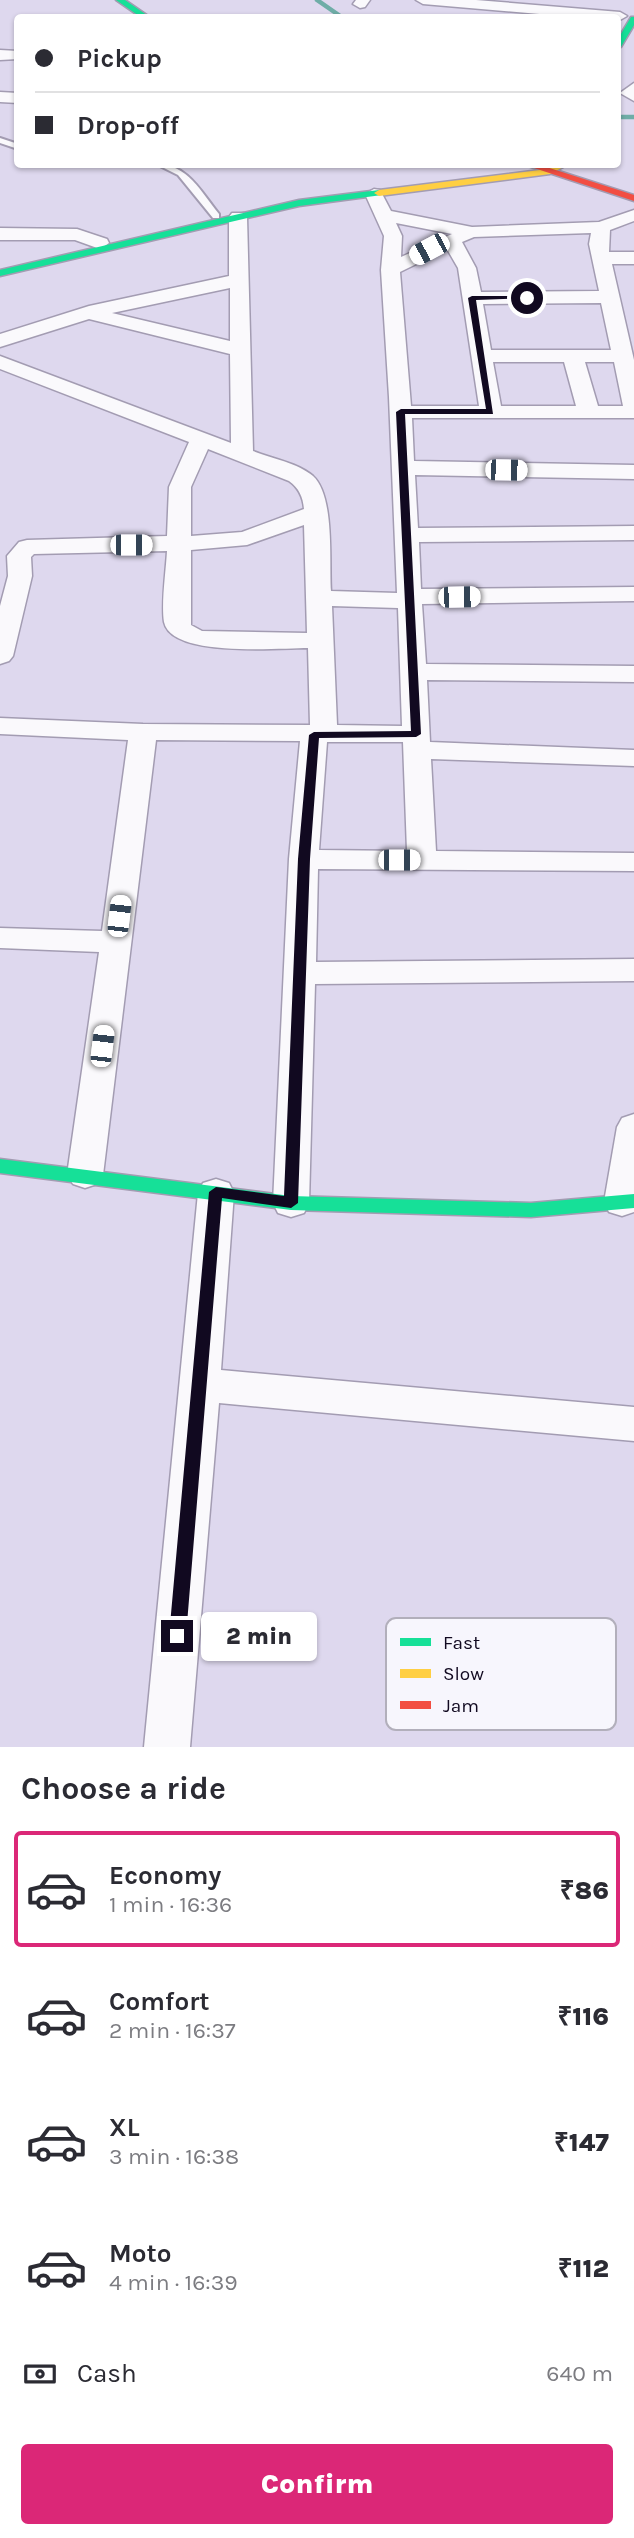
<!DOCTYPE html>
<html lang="en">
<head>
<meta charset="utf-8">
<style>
	body { margin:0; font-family:Karla,sans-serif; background:#f7f7f7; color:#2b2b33; height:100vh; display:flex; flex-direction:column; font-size:26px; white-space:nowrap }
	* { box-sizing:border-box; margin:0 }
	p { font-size:23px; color:#7c7c81 }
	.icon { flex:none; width:38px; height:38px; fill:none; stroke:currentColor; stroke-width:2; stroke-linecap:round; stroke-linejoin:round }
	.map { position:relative; height:1747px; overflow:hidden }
	.sheet { display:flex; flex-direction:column; background:#fff; flex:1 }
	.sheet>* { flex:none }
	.top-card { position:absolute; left:14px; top:14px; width:607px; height:154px; border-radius:7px; box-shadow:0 2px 5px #0004; display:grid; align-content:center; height:154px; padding:0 21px; background:#fff }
	.end { position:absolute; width:32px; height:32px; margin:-16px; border:9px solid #110920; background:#fff; box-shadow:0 0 0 4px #fff }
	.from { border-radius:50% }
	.bubble { position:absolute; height:49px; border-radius:7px; background:#fff; box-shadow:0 2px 5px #0004; font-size:23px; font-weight:800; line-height:49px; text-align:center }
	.car { position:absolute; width:21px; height:42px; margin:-21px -10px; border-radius:9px; box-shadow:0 0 5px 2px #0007; background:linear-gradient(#fff 24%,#345 0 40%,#fff 0 76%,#345 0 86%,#fff 0) }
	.top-card b { display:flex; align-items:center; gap:24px; height:66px; font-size:26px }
	.top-card b+b { border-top:2px solid #e1e1e2 }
	.top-card i { width:18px; height:18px; background:#2b2b33 }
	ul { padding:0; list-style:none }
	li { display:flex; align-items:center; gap:21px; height:116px; margin:0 14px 10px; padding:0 7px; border:4px solid transparent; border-radius:7px }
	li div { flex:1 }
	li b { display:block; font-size:26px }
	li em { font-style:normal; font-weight:800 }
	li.on { border-color:#db2777 }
	li>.icon { width:63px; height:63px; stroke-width:1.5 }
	h2 { padding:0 21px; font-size:32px; line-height:84px }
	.pay { display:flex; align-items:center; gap:18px; height:77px; padding:0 21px; font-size:26px }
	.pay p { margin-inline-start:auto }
	.cta { display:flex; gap:14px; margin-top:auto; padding:14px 21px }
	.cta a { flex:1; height:80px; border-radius:7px; background:#db2777; color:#fff; font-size:28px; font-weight:800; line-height:80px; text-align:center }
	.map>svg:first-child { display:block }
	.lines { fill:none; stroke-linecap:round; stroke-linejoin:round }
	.stream { stroke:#6fada7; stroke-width:4.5 }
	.lane-casing { stroke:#a39cb2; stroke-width:4 }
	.street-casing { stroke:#a39cb2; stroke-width:3 }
	.fast-casing { stroke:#a39cb2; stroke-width:3 }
	.slow-casing { stroke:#a39cb2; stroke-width:3 }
	.jam-casing { stroke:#a39cb2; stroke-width:3 }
	.lane { fill:#faf9fc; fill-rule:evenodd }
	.street { fill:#faf9fc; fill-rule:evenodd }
	.fast { fill:#16e098; fill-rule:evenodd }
	.slow { fill:#ffcf43; fill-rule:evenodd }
	.jam { fill:#f24e42; fill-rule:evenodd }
	.route { fill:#110920 }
	.key { fill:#f7f6fd; stroke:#b2afbb; stroke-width:2 }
	.key-label { font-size:19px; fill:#110920 }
</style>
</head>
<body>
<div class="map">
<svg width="634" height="1747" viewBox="0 0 634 1747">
	<rect width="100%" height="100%" fill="#ded8ee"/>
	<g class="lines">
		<!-- stream -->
		<g class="stream">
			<polyline points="317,0 343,18"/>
			<polyline points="618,117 634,117"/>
		</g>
		<!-- lane casing -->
		<g class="lane-casing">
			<g id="lane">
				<polygon points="0,138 18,144 18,149 0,143"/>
				<path d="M156,164C188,164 201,192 219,214V218H213L178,175Z"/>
			</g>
		</g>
		<!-- street casing -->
		<g class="street-casing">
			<g id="street">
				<polygon points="356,0 370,0 365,7 360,8 353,4"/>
				<polygon points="416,0 476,0 620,12 627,16 620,20 618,18 585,18 423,4"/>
				<polygon points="0,50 18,51 18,59 0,60"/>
				<polygon points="634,83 634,101 620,93"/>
				<polygon points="0,92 18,93 18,103 0,102"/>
				<path d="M374,189L380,190L391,211L472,227L599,222L634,210V221L610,230L609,252H634V264H612L634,360V418H412L414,461L634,465V479L415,475L418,528L634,526V540L419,542L421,589L634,587V601L422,604L426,664L634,666V682L427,680L430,742L634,750V766L431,759L436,851L634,853V871L318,869L316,962L634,959V981L315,984L309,1203L304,1213L291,1217L278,1213L273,1203L289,859L300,741L156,740L103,1175L97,1184L85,1188L73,1184L67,1175L99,952L0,948V928L102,931L128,740L0,734V718L143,724L310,725L308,648C279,648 171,658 164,622C161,603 166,571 167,551L34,554L31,557L32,576L13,656L9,661L0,664V606L8,576L7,556L19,542L27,540L167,536L169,487L189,442L0,369V356L231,443L230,354L89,319L0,347V334L89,306L229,276V217L232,213H244L247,217L253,451C271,458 298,463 313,476C335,496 329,562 331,591L397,593L389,397L381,270L384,236L365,194ZM396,223L452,234L401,257L402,236ZM591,233L589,244L599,291L481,292L476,268L462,242L474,237ZM447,249L458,268L479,406H411L400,272ZM230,288V341L112,313ZM601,303L611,350H491L483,304ZM493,362H564L576,406H501ZM585,362H614L623,406H598ZM208,449L289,481C299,488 303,497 304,509L242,532L191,536V487ZM304,525L307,633L202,631L191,625V550L247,545ZM332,606L398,608L402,726L337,725ZM327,742H403L407,851L319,850Z"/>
				<polygon points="0,228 77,229 107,239 109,243 100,249 75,240 0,240"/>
				<polygon points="634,1114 634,1212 622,1216 609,1212 604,1202 617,1127 622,1118"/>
				<polygon points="216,1179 229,1183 234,1193 221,1370 634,1407 634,1441 219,1403 190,1747 144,1747 198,1193 203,1183"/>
			</g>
		</g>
		<!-- fast casing -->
		<g class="fast-casing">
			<g id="fast">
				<polygon points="116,0 125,0 151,18 142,18"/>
				<polygon points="631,17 634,17 634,25 621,47 618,47 618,39"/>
				<polygon points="379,190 384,193 382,195 299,206 0,276 0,270 299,200"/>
				<polygon points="0,1159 291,1196 531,1203 634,1194 634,1208 531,1217 291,1210 0,1173"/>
			</g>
		</g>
		<!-- slow casing -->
		<g class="slow-casing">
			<polygon id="slow" points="557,164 569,164 550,174 379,196 374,193 379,190 548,169"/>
		</g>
		<!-- jam casing -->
		<g class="jam-casing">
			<polygon id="jam" points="522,164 537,164 634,195 634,201"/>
		</g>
		<!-- lane -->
		<use href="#lane" class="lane"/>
		<!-- street -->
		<use href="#street" class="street"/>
		<!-- fast -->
		<use href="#fast" class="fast"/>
		<!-- slow -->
		<use href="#slow" class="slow"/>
		<!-- jam -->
		<use href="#jam" class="jam"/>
	</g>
	<!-- route -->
	<polygon class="route" points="472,296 527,296 531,298 476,300 493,414 405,414 421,734 416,737 319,738 310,859 298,1203 291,1208 222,1198 186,1636 183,1641 177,1643 171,1641 169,1636 209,1192 216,1187 284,1196 298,859 309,735 314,732 411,731 396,412 401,409 486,409 468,298"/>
	<!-- legend -->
	<rect x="386" y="1618" width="230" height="112" rx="10" class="key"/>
	<rect x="400" y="1638" width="31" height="8" fill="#16e098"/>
	<rect x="400" y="1669" width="31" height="9" fill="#ffcf43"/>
	<rect x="400" y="1701" width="31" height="8" fill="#f24e42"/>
	<g class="key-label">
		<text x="443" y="1649">Fast</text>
		<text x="443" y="1680">Slow</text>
		<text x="443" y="1712">Jam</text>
	</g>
</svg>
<i class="end from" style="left:527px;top:298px"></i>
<i class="end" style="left:177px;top:1636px"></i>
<div class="bubble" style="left:201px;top:1612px;width:116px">2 min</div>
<i class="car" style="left:429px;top:249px;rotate:242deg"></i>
<i class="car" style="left:506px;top:470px;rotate:91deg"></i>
<i class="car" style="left:131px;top:545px;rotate:90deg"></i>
<i class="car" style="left:459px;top:597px;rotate:89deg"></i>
<i class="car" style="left:399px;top:860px;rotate:90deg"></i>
<i class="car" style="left:119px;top:916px;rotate:7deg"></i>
<i class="car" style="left:102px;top:1046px;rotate:7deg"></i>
<div class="top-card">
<b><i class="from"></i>Pickup</b>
<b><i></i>Drop-off</b>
</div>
</div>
<section class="sheet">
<h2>Choose a ride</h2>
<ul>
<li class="on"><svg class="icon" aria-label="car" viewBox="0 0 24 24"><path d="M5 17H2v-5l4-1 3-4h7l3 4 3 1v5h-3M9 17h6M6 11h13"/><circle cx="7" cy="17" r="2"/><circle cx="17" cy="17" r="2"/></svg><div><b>Economy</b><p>1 min · 16:36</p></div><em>₹86</em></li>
<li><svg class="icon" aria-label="car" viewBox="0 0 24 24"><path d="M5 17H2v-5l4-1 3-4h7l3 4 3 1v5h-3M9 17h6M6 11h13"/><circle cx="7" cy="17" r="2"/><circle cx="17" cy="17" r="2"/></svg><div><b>Comfort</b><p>2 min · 16:37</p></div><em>₹116</em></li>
<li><svg class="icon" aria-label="car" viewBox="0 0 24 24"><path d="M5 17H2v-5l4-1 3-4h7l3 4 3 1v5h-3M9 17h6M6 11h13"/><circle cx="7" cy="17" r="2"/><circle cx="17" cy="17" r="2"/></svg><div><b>XL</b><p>3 min · 16:38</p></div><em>₹147</em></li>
<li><svg class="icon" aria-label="car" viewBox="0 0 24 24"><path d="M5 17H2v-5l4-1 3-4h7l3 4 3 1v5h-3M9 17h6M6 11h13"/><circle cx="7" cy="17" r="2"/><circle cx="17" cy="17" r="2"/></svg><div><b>Moto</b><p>4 min · 16:39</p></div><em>₹112</em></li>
</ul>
<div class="pay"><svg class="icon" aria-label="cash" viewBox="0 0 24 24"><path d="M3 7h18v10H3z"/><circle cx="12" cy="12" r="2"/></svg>Cash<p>640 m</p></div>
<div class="cta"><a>Confirm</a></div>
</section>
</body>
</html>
